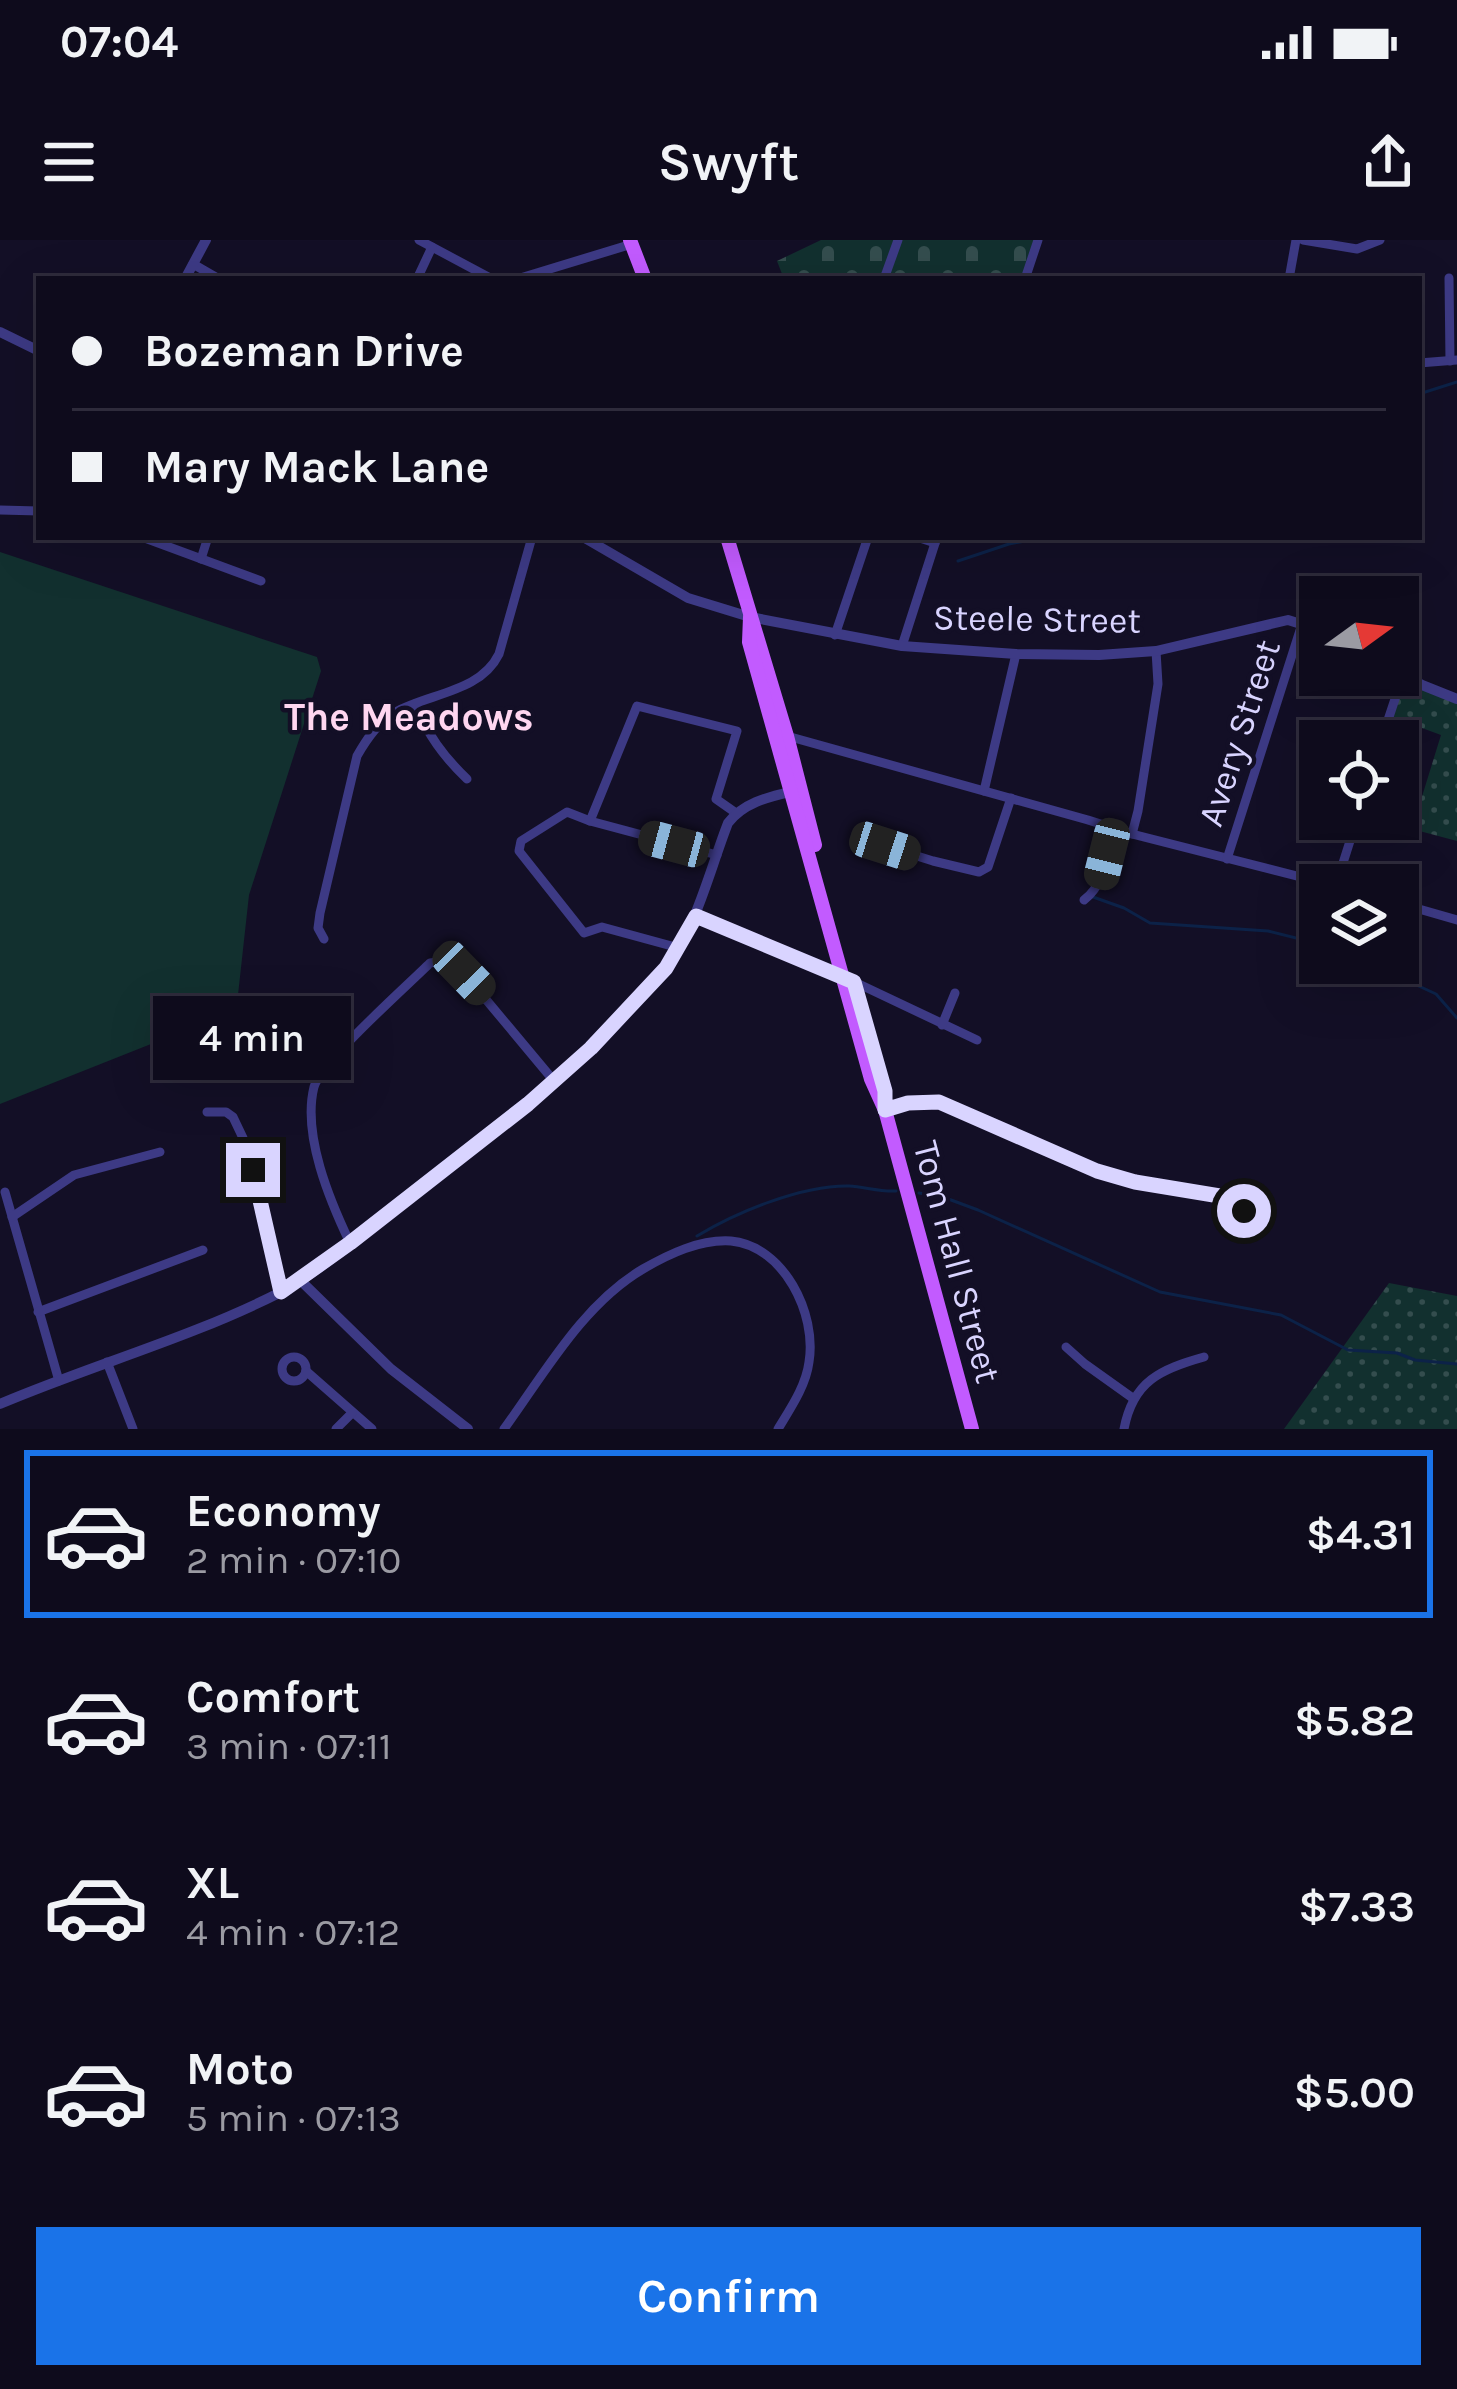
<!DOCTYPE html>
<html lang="en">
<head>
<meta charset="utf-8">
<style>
	body { margin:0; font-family:Karla,sans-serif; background:#1c1929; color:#f1f3f6; height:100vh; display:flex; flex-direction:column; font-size:45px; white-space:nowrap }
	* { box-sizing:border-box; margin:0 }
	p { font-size:39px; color:#9b9ba3 }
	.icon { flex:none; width:66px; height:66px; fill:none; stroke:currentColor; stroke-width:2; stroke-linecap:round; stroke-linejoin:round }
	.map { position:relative; height:1189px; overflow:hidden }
	.sheet { display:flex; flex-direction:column; background:#0e0b1c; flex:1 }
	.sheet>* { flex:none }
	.hud { position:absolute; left:36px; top:36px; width:1386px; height:264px; border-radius:0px; box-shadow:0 12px 48px #0002,0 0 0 3px #2e2b3b; display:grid; align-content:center; height:264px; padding:0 36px; background:#0e0b1c }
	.needle { width:78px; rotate:75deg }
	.buttons { position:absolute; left:1299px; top:336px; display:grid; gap:24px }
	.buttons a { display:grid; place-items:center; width:120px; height:120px; border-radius:0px; background:#0e0b1c; box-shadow:0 12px 48px #0002,0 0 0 3px #2e2b3b; font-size:60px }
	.end { position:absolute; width:54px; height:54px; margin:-27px; border:15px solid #d9d4ff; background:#111; box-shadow:0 0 0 6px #111 }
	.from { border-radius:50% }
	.bubble { position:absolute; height:84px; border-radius:0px; background:#0e0b1c; box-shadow:0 12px 48px #0002,0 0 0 3px #2e2b3b; font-size:39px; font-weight:600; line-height:84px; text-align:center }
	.car { position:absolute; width:36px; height:72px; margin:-36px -18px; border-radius:15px; box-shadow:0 0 9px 3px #0007; background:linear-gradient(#222 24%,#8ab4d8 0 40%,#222 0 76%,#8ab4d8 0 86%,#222 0) }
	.hud b { display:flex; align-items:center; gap:42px; height:114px; font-size:45px }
	.hud b+b { border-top:3px solid #2e2b3b }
	.hud i { width:30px; height:30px; background:#f1f3f6 }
	ul { padding:21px 0 0; list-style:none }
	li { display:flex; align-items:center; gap:36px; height:168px; margin:0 24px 18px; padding:0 12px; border:6px solid transparent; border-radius:0px }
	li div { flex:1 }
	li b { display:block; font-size:45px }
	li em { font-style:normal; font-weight:600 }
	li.selected { border-color:#1a73e8 }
	li>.icon { width:108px; height:108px; stroke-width:1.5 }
	.action { display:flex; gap:24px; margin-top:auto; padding:24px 36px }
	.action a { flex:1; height:138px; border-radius:0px; background:#1a73e8; color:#fff; font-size:48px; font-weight:600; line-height:138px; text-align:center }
	.status { display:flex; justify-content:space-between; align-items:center; height:84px; padding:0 60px; background:#0e0b1c; direction:ltr }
	.status svg { height:33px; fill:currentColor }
	header { display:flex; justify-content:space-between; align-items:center; height:156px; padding:0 36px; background:#0e0b1c; font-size:54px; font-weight:600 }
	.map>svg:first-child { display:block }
	.grass { fill:#12302f }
	.cemetery { fill:url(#cemetery-stones) }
	.park { fill:url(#park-dots) }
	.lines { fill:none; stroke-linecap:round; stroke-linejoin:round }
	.stream { stroke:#0c2248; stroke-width:3 }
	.minor { stroke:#3d3a85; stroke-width:9 }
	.tertiary { stroke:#3d3a85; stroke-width:10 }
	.primary { stroke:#c25bff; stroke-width:14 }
	.route { stroke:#d9d4ff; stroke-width:15 }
	.labels { text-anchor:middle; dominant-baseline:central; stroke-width:9; stroke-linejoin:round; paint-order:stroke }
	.street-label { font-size:36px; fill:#d9d4ff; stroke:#130f26 }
	.neighbourhood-label { font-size:39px; font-weight:bold; fill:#ffd6f0; stroke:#130f26 }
</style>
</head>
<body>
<div class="status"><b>07:04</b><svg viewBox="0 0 49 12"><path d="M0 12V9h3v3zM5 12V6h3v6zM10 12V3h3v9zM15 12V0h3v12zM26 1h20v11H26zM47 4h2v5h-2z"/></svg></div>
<header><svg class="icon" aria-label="menu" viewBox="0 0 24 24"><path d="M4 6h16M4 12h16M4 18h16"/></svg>Swyft<svg class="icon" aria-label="share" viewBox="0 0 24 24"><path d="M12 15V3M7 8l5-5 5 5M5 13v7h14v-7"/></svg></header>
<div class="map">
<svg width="1457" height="1189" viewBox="0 0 1457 1189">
	<defs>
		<pattern id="cemetery-stones" width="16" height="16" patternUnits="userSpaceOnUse" patternTransform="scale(3)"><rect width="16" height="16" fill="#12302f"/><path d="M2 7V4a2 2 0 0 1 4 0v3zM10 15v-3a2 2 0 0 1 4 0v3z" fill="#344d4e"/></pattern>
		<pattern id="park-dots" width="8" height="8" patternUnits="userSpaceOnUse" patternTransform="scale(3)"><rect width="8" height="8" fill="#12302f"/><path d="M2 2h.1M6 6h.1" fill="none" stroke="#344d4e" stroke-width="1.8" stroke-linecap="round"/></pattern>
	</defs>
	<rect width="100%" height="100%" fill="#130f26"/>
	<!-- grass -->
	<polygon class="grass" points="0,312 317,417 321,431 249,655 237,764 224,775 0,864"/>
	<!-- cemetery -->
	<polygon class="cemetery" points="821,0 1037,0 1024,39 784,39 777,21"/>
	<!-- park -->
	<g class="park">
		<polygon points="1405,440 1457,463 1457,601 1412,589 1441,495 1392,477"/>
		<polygon points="1389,1043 1457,1056 1457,1189 1284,1189"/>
	</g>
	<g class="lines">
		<!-- stream -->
		<g class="stream">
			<polyline points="1419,154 1457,142"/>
			<polyline points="958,321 1009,304 1046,297"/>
			<polyline points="1093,657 1124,668 1150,683 1268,691 1320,704"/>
			<polyline points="1369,723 1436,754 1457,778"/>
			<polyline points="919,953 943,957 978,970 1160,1052 1281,1075 1348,1110 1397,1113 1415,1120 1457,1124"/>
			<path d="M697,996C737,972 802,945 849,946C865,947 880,952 896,951"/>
		</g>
		<!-- minor -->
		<g class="minor">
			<polyline points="419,0 492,39"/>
			<polyline points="1303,0 1357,9 1380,0"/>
			<polyline points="193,24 219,39"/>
			<polyline points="1449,38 1450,121"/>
			<polyline points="417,39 432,7"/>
			<polyline points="517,39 632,4"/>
			<polyline points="884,39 898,0"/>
			<polyline points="1025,39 1038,0"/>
			<polyline points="1289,39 1296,0"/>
			<polyline points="1419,123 1457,120"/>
			<polyline points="0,270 39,271"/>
			<polyline points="142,297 261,341"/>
			<polyline points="917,297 935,303"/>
			<polyline points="201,319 208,297"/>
			<polyline points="835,395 868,297"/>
			<polyline points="902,406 937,297"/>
			<path d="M415,464C428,495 443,516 467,539"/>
			<polyline points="787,496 1088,580 1132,594 1332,645"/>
			<polyline points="1381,501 1403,435"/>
			<polyline points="984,551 1016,414"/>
			<polyline points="590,581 637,466 737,491 716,559 736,573"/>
			<polyline points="1132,594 1138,571 1158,444 1156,411"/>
			<polyline points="885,606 933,621 979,632 988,627 1011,558"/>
			<polyline points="1227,619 1302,384"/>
			<polyline points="1336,645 1357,579"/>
			<path d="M1084,660C1105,645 1108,612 1114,588"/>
			<polyline points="1398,663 1457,680"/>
			<polyline points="696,676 844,737 977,800"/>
			<path d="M324,699L318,688L320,673L357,516C366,500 377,483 394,473C428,453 480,453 499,414L532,297"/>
			<polyline points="679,708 602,687 584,693 519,611 521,601 567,572 590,581 717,615"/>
			<polyline points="942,785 955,753"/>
			<polyline points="885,870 908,863 939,862 1097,931 1135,942 1232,959"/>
			<polyline points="207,872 226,872 233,877 243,898 253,930 281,1052"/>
			<polyline points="5,952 59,1141"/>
			<circle cx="1235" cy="968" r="10"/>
			<polyline points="12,977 74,935 160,912"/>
			<path d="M350,1003C330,961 302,895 314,847C321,822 407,746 430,723L445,721L458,726L554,841"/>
			<polyline points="38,1072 203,1010"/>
			<polyline points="1066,1107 1085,1124 1134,1159"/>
			<circle cx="294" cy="1129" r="12"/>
			<polyline points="107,1122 133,1189"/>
			<polyline points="306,1131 372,1189"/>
			<polyline points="336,1189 352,1173"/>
			<path d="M504,1189C544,1134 583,1064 643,1029C669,1014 700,999 731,1001C784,1006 817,1074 809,1122C806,1146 790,1169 778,1189"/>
			<path d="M1124,1189C1133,1141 1161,1129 1204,1117"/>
		</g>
		<!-- tertiary -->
		<g class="tertiary">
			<polyline points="185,39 206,0"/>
			<polyline points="0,92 39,111"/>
			<polyline points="583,297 688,358 750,377 902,406 1016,414 1099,415 1156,411 1288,380 1320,390"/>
			<polyline points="1398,432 1422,445 1457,459"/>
			<polyline points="300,1040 391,1129 468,1189"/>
			<path d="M0,1164C92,1125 190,1098 279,1053C330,1026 379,979 424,943C491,890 559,841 619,779C636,762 654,745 668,725C698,682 709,632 728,583C744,562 769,557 794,551"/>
		</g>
		<!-- primary -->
		<g class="primary">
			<polyline points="630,0 645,39"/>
			<polyline points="727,297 787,496 815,605"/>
			<polyline points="750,377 749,402 871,839 885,870 972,1189"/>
			<polyline points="871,805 885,851 885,865"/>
		</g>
	</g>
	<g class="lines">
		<!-- route -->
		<polyline class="route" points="253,930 281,1052 350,1003 528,864 591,808 666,728 696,676 854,742 885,851 885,870 908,863 939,862 1097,931 1135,942 1238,959 1243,962 1244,971"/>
	</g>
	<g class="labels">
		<!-- street labels -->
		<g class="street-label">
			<text transform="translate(1037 379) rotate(1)">Steele Street</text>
			<text transform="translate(1239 493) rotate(-72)">Avery Street</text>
			<text transform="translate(957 1022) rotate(75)">Tom Hall Street</text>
		</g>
		<!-- neighbourhood labels -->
		<g class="neighbourhood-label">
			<text x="409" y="477">The Meadows</text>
		</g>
	</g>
</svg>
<div class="buttons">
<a><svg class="needle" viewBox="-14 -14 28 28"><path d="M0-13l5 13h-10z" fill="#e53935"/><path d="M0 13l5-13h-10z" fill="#9b9ba3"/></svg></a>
<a><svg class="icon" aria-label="locate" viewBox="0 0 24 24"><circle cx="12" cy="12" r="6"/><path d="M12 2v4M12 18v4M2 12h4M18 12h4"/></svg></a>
<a><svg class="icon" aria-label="layers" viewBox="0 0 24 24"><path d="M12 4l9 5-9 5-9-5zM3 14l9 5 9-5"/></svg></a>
</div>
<i class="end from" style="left:1244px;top:971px"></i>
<i class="end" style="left:253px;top:930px"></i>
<div class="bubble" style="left:153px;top:756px;width:198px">4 min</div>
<i class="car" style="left:674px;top:604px;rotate:285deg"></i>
<i class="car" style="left:885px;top:606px;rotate:108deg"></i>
<i class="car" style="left:1107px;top:614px;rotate:194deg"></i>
<i class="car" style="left:464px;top:733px;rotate:136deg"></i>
<div class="hud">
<b><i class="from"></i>Bozeman Drive</b>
<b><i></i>Mary Mack Lane</b>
</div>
</div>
<section class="sheet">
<ul>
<li class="selected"><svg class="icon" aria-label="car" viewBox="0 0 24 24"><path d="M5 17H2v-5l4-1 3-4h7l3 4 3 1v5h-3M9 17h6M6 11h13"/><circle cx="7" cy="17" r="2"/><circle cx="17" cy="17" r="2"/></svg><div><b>Economy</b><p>2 min · 07:10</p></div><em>$4.31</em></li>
<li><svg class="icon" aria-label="car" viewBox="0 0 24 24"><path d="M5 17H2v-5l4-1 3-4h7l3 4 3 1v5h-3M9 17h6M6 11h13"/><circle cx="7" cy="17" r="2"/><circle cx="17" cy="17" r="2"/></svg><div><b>Comfort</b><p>3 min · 07:11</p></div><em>$5.82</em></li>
<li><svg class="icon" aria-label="car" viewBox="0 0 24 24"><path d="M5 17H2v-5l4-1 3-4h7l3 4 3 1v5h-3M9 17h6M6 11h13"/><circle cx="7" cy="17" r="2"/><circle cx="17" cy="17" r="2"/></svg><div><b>XL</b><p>4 min · 07:12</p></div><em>$7.33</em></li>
<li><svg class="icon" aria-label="car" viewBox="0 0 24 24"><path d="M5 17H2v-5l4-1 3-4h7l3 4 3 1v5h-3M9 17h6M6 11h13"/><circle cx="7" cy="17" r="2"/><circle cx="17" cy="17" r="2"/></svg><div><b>Moto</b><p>5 min · 07:13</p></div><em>$5.00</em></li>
</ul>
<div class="action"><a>Confirm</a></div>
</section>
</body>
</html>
